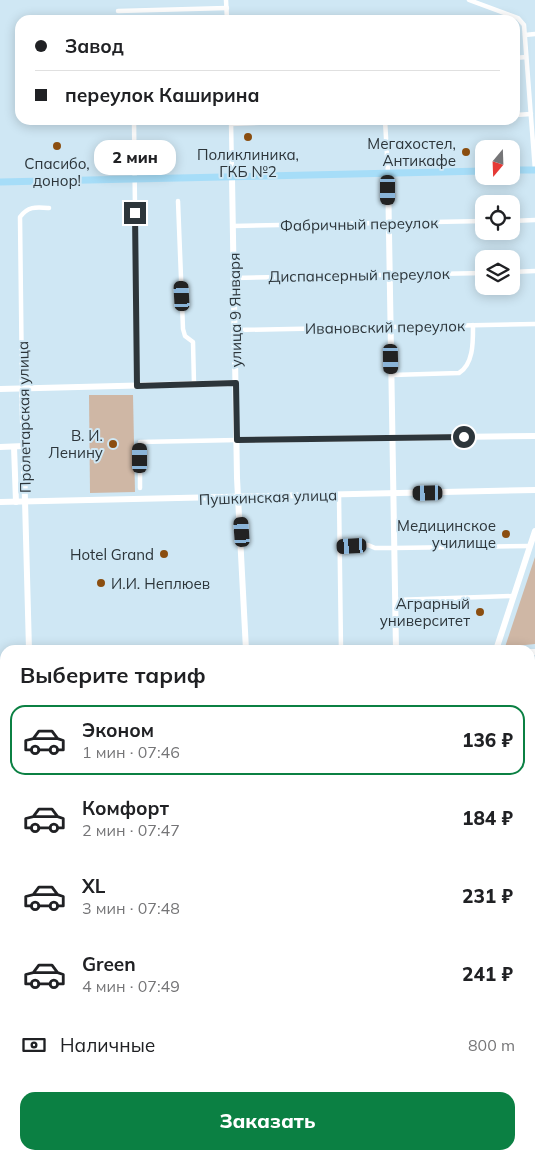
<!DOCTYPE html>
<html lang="ru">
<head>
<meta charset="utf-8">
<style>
	body { margin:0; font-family:Mulish,sans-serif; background:#f2f2f2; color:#202124; height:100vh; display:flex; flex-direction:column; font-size:19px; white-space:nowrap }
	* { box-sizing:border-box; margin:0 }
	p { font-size:16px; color:#757577 }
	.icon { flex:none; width:28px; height:28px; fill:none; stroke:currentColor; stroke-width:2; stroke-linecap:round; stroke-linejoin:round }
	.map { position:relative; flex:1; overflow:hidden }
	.panel { position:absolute; left:0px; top:645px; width:535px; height:515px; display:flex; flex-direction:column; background:#fff; border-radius:15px 15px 0 0; box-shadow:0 2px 12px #0003 }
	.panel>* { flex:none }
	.banner { position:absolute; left:15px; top:15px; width:505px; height:110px; border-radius:15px; box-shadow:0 2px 12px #0003; display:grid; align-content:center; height:110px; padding:0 20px; background:#fff }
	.needle { width:32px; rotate:199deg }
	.buttons { position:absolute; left:475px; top:140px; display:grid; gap:10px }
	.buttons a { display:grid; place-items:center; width:45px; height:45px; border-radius:10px; background:#fff; box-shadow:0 2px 12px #0003; font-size:25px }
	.end { position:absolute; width:22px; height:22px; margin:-11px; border:6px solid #2c353a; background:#fff; box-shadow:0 0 0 2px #fff }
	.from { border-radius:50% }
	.bubble { position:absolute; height:35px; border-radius:15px; background:#fff; box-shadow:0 2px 12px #0003; font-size:16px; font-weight:800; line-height:35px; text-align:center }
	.car { position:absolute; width:15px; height:30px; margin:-15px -8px; border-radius:6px; box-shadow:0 0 4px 1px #0007; background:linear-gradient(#222 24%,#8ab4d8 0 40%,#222 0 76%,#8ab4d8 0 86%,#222 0) }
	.banner b { display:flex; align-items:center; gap:18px; height:48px; font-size:19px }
	.banner b+b { border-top:1px solid #e0e0e0 }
	.banner i { width:12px; height:12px; background:#202124 }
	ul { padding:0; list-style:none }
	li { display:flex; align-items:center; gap:15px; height:70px; margin:0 10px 8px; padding:0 10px; border:2px solid transparent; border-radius:15px }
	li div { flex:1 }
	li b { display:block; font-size:19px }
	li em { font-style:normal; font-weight:800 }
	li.selected { border-color:#0b8043 }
	li>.icon { width:45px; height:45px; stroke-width:1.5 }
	h2 { padding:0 20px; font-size:22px; line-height:60px }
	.pay { display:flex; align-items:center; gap:12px; height:55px; padding:0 20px; font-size:19px }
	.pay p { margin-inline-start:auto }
	.button { display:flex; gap:10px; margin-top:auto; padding:10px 20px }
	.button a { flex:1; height:58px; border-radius:15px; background:#0b8043; color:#fff; font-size:20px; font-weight:800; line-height:58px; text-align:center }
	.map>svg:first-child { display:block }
	.green { fill:#cfb7a5 }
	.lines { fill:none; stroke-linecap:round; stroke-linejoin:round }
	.street { stroke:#fff; stroke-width:4.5 }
	.secondary { stroke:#fff; stroke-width:6 }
	.primary { stroke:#a6ddf8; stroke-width:7 }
	.route { stroke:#2c353a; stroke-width:6 }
	.poi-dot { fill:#8b4e10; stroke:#cfe7f4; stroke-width:2 }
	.labels { text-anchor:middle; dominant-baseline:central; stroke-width:4; stroke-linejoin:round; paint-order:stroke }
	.poi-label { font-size:15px; fill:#2c353a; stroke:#cfe7f4; text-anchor:end }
	.street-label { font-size:15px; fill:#2c353a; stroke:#cfe7f4 }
</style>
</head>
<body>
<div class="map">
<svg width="535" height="1160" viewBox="0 0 535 1160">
	<rect width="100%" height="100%" fill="#cfe7f4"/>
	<!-- green -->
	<g class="green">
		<polygon points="89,395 133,395 135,492 90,493"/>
		<polygon points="535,557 535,644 505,647"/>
		<polygon points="199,1155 308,1155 306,1160 201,1160"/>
	</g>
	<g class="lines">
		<!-- street -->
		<g class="street">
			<polyline points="226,0 227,20"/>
			<polyline points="469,0 518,18 524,25 535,170"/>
			<polyline points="118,11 227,8"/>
			<polyline points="525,35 535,34"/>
			<polyline points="515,58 526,57"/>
			<polyline points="515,115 531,114"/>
			<polyline points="134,120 137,386"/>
			<polyline points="231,120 232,177"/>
			<polyline points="385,120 388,173"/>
			<polyline points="231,124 330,120"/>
			<polyline points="178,201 183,329 185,336 193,342 194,384"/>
			<polyline points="511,221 535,220"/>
			<polyline points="233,226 484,221"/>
			<polyline points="511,272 535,271"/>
			<polyline points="235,278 484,273"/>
			<polyline points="236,330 535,324"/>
			<path d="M392,375L459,373C474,364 473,340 473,325"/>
			<path d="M22,388L20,217C28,206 36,207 49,208"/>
			<polyline points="140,488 140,442 237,440"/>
			<polyline points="339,495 341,650"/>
			<polyline points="340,547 368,545 375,548 394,548 530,546"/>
			<polyline points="395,600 513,596"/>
			<polyline points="530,709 535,709"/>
			<polyline points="530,754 535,754"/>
			<polyline points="530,939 535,940"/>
			<polyline points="530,1042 535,1049"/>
			<polyline points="0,1047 5,1047"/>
			<polyline points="0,1147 5,1147"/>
			<polyline points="530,1150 535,1155"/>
			<polyline points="188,1155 191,1160"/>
			<polyline points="93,1160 93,1155"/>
			<polyline points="149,1160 149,1155"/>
			<polyline points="497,1160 500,1155"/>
		</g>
		<!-- secondary -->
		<g class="secondary">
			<polyline points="388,173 396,650"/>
			<polyline points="232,177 237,478 246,650"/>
			<polyline points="22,388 29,650"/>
			<polyline points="0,389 236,383"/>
			<polyline points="237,440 535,436"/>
			<polyline points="0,447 24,446"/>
			<polyline points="14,447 16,502"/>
			<polyline points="0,502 535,490"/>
			<polyline points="496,650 535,531"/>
			<polyline points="530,652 535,652"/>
			<polyline points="0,670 5,669"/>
			<polyline points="530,803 535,802"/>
			<polyline points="0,811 5,811"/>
			<polyline points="0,949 5,949"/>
			<polyline points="530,984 535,959"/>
			<polyline points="322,1155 328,1160"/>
			<polyline points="444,1155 449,1160"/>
			<polyline points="36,1160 36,1155"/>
		</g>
		<!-- primary -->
		<g class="primary">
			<polyline points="511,170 535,170"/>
			<polyline points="0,182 484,171"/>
			<polyline points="530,1037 535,1034"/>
			<polyline points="336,1160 344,1155"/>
		</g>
	</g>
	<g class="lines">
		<!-- route -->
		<polyline class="route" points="135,213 137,386 236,383 237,440 464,437"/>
	</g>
	<!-- markers -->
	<g class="poi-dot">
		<circle cx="248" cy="137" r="5"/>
		<circle cx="57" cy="146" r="5"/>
		<circle cx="466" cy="152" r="5"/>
		<circle cx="113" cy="444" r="5"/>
		<circle cx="506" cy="534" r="5"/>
		<circle cx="164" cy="554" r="5"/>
		<circle cx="101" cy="583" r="5"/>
		<circle cx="480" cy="612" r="5"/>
	</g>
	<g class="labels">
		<!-- poi labels -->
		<g class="poi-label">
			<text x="456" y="143">Мегахостел,<tspan x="456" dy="17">Антикафе</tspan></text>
			<text x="248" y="154" text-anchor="middle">Поликлиника,<tspan x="248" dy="17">ГКБ №2</tspan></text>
			<text x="57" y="163" text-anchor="middle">Спасибо,<tspan x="57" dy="17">донор!</tspan></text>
			<text x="103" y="435">В. И.<tspan x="103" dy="17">Ленину</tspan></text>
			<text x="496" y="525">Медицинское<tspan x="496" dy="17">училище</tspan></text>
			<text x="154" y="554">Hotel Grand</text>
			<text x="111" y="583" text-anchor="start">И.И. Неплюев</text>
			<text x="470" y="603">Аграрный<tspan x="470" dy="17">университет</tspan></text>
		</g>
		<!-- street labels -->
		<g class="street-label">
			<text transform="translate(359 224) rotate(-1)">Фабричный переулок</text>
			<text transform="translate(359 275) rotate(-1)">Диспансерный переулок</text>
			<text transform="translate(235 310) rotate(-91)">улица 9 Января</text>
			<text transform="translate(385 327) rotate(-1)">Ивановский переулок</text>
			<text transform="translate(24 417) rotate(-91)">Пролетарская улица</text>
			<text transform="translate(268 497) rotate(-2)">Пушкинская улица</text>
		</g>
	</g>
</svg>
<div class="buttons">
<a><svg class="needle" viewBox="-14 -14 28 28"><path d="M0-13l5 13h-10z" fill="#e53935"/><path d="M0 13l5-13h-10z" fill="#757577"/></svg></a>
<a><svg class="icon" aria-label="locate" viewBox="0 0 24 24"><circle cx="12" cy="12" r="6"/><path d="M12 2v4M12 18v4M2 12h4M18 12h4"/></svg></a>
<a><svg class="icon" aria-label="layers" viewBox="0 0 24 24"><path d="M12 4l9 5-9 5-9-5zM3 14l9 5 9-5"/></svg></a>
</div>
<i class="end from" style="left:464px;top:437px"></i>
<i class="end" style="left:135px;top:213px"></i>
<div class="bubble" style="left:94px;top:140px;width:82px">2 мин</div>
<i class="car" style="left:388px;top:190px;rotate:180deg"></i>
<i class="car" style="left:182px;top:296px;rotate:357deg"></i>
<i class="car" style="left:391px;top:359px;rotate:179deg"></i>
<i class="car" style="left:140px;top:458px;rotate:0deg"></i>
<i class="car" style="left:428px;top:493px;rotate:269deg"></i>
<i class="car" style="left:242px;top:532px;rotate:356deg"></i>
<i class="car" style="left:352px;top:546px;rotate:267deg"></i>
<div class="banner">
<b><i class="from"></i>Завод</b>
<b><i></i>переулок Каширина</b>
</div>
<section class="panel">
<h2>Выберите тариф</h2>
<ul>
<li class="selected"><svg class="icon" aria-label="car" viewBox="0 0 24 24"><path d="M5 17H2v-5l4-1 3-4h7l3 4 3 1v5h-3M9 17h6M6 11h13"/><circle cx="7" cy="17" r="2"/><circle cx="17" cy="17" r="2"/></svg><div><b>Эконом</b><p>1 мин · 07:46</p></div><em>136 ₽</em></li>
<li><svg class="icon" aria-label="car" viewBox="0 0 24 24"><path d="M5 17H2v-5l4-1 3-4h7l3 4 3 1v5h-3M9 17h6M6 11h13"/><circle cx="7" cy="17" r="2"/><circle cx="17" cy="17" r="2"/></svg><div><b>Комфорт</b><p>2 мин · 07:47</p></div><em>184 ₽</em></li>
<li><svg class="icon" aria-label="car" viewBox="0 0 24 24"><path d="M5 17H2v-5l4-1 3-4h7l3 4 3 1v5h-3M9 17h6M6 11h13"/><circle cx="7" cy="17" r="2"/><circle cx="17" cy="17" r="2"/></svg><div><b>XL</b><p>3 мин · 07:48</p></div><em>231 ₽</em></li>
<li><svg class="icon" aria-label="car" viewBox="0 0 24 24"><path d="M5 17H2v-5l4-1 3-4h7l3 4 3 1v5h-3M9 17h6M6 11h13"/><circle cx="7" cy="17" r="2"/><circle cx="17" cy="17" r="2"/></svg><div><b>Green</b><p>4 мин · 07:49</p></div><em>241 ₽</em></li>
</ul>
<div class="pay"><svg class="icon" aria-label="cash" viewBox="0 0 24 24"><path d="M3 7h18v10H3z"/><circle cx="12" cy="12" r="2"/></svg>Наличные<p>800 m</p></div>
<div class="button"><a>Заказать</a></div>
</section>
</div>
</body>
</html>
